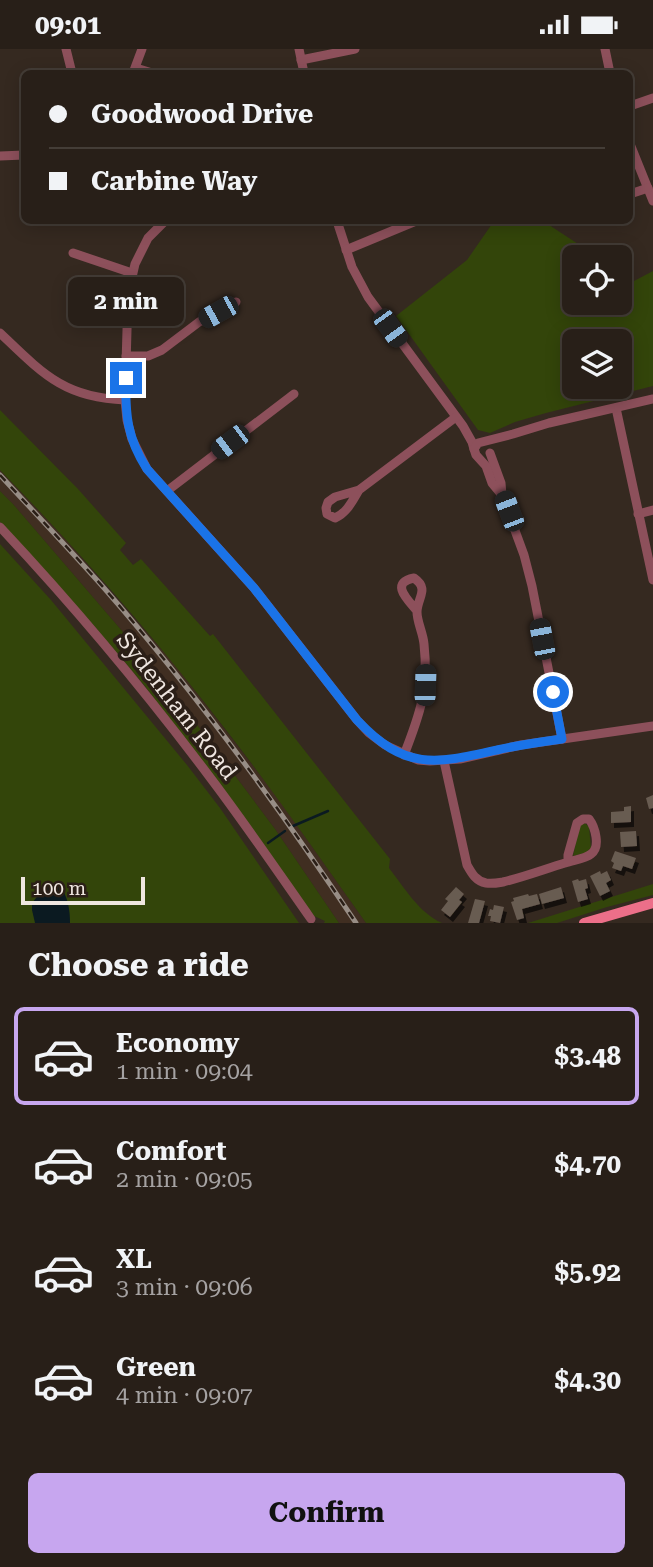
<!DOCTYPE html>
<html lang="en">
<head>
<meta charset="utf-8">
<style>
	body { margin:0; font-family:"Roboto Serif",serif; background:#302721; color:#f1f3f6; height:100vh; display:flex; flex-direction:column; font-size:26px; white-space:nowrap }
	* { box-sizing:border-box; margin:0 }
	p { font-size:23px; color:#a5a2a2 }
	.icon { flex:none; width:38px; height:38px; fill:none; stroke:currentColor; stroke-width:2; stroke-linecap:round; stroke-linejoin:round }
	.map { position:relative; height:874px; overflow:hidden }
	.panel { display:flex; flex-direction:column; background:#281f18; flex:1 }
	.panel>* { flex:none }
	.top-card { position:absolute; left:21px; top:21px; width:612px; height:154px; border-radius:10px; box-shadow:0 4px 18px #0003,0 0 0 2px #443d37; display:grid; align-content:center; height:154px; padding:0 28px; background:#281f18 }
	.fabs { position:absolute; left:562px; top:196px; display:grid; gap:14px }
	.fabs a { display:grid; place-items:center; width:70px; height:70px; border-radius:10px; background:#281f18; box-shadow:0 4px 18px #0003,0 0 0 2px #443d37; font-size:35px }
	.scale { position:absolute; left:21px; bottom:18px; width:124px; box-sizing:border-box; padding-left:7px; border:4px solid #efe6e0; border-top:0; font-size:19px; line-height:24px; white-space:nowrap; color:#efe6e0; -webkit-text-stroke:5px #2b1f17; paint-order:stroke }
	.end { position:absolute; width:32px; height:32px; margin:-16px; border:9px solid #1a73e8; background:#fff; box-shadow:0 0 0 4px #fff }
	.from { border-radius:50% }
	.bubble { position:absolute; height:49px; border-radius:10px; background:#281f18; box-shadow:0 4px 18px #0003,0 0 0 2px #443d37; font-size:23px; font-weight:700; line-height:49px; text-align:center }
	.car { position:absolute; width:21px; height:42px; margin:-21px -10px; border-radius:9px; box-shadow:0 0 5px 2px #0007; background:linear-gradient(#222 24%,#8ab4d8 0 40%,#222 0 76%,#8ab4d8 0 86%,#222 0) }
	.top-card b { display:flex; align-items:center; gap:24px; height:66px; font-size:26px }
	.top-card b+b { border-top:2px solid #443d37 }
	.top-card i { width:18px; height:18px; background:#f1f3f6 }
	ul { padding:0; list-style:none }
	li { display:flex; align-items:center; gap:21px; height:98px; margin:0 14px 10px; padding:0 14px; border:4px solid transparent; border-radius:10px }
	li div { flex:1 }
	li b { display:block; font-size:26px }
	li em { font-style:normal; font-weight:700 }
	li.selected { border-color:#c7a6ef }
	li>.icon { width:63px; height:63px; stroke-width:1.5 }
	h2 { padding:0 28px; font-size:32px; line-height:84px }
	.cta { display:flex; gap:14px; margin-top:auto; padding:14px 28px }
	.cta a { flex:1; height:80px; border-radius:10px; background:#c7a6ef; color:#111; font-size:28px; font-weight:700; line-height:80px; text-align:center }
	.status { display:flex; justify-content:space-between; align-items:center; height:49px; padding:0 35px; background:#281f18; direction:ltr }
	.status svg { height:19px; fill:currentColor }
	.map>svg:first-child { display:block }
	.built { fill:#402e21 }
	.green { fill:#33450a; fill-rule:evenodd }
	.water { fill:#0b1a21 }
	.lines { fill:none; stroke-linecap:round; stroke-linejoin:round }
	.stream { stroke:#0b1a21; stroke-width:2.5 }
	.building { fill:#685b51; filter:url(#shadow) }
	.minor { stroke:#8d505b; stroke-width:9 }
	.major { stroke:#ec6f89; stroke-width:10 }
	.rail-casing { stroke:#978d85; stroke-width:5 }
	.rail { stroke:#2b1f17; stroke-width:2.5; stroke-dasharray:8; stroke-linecap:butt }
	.route { stroke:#1a73e8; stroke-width:9 }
	.labels { text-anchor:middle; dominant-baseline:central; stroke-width:7; stroke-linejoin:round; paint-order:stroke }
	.street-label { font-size:23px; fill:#efe6e0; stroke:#2b1f17 }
</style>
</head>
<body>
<div class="status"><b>09:01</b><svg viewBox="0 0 49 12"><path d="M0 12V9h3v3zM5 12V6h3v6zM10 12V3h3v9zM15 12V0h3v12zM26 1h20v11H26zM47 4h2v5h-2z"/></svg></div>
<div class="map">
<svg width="653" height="874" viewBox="0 0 653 874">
	<defs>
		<filter id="shadow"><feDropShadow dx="3" dy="5" stdDeviation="0" flood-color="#0009"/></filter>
	</defs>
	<rect width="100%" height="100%" fill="#352920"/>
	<!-- built -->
	<polygon class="built" points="0,421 66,491 175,616 278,749 366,874 339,874 275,780 159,625 13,455 0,442"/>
	<!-- green -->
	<g class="green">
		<path d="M494,172H543L598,208H574V254H620V222L634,232L653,222V337L546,364L515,373L490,384L478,381L396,267L467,211ZM620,292V338H574V292Z"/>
		<path d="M0,361L78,440L126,494L120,501L133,516L141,510L210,587L213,585L390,810L389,819C404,838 419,864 442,874H366C320,809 275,744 226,681C156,590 80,503 0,421Z"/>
		<polygon points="0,442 13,455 159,625 275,780 339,874 324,874 325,872 314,867 242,766 144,636 95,578 0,473"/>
		<polygon points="0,495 51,551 187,716 220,759 299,874 0,874"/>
		<polygon points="583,774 586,775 589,778 591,799 585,804 573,807 580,776"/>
		<polygon points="653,835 653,846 607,858 557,874 528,874"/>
	</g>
	<!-- water -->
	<path class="water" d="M55,836L60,837C68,848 70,861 70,874H35L32,861V854L44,839Z"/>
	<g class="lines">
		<!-- stream -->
		<g class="stream">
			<polyline points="293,777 328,762"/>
			<polyline points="268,794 285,782"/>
		</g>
	</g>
	<!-- building -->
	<g class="building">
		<polygon points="653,746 653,759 649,760 646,749"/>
		<polygon points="631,757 631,773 611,774 611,763 624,762 624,758"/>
		<polygon points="636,782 637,797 621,798 620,783"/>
		<polygon points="615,802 636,809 632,820 623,817 621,822 612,819 614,814 611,812"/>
		<polygon points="600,822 601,825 607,822 611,831 606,834 610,842 600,847 590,827"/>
		<polygon points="578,830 579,832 586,830 588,839 585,840 588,850 578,853 572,832"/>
		<polygon points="456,838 464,845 459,851 462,853 450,868 441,861 448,852 445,850"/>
		<polygon points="561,838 564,849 542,855 539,845"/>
		<polygon points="528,845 529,847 537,845 540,855 522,860 524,869 517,871 511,853 514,852 513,849"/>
		<polygon points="475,850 485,852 479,874 468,874"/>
		<polygon points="494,856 504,858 500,874 490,872 491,867 488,867 490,860 493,861"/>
	</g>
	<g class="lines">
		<!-- minor -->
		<g class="minor">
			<polyline points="66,0 72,24"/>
			<polyline points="299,0 304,24"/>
			<polyline points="605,0 610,24"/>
			<polyline points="301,11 355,0"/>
			<polyline points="136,19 152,24"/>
			<polyline points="133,24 142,0"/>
			<polyline points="630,57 653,49"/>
			<polyline points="630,95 653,152"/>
			<polyline points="0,107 24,106"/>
			<polyline points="630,145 648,139"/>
			<polyline points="165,172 148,189 135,215 128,246 125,351 127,371 132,390 147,420 254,539 357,671 369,684 385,696 418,711 430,712 460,710 521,696 653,677"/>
			<polyline points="337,172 352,218 368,248 463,377 472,393 474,400"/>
			<polyline points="346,201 416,172"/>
			<polyline points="73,204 132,224"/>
			<path d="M0,284C42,324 64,349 125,351"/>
			<polyline points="126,307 148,307 162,301 199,273 236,253"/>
			<polyline points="616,359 653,531"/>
			<polyline points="490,404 501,434 502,446 524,506 532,537 562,690"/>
			<path d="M359,441C353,451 347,464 335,469L327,465L326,459L328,453L335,448L359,441L456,368"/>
			<polyline points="167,442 294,345"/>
			<polyline points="502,446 492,434 486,417 476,406 474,400 478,394 513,385 549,374 653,350"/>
			<polyline points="638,465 653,461"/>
			<path d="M0,478C75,558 146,643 212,731C246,776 278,823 311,870"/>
			<path d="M404,706C420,665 429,640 424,595C423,584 417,573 417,563C417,549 430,540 414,529C389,534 408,551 417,562"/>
			<path d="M444,712L467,816C472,825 476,832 486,834C492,835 497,834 503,833C524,828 545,820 565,814C573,811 585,810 591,805C601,798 595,778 589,770H583L577,774L568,806V813"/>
		</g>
		<!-- major -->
		<polyline class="major" points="584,874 653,854"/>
		<!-- rail casing -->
		<g class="rail-casing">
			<path id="rail" d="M0,426C35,464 70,501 104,539C196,644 279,758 356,874"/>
		</g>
		<!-- rail -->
		<use href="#rail" class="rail"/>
	</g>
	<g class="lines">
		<!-- route -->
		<path class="route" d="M126,329C125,365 127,389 147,420L254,539L357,671C405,722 435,715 497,701C519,696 540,693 562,690L553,643"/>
	</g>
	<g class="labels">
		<!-- street labels -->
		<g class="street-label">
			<text transform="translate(177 657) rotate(52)">Sydenham Road</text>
		</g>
	</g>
</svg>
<div class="fabs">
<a><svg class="icon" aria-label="locate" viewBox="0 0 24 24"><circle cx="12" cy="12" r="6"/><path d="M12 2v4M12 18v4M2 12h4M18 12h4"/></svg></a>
<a><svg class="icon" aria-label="layers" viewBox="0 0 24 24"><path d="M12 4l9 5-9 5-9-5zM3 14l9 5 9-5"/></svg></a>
</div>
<div class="scale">100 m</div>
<i class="end from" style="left:553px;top:643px"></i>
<i class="end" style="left:126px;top:329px"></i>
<div class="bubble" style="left:68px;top:228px;width:116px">2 min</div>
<i class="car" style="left:218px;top:263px;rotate:241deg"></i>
<i class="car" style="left:390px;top:279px;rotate:144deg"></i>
<i class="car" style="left:230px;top:393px;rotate:233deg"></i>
<i class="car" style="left:509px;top:462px;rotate:339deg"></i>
<i class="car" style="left:542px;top:590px;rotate:349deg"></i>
<i class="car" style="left:425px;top:636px;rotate:2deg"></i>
<div class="top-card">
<b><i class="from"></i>Goodwood Drive</b>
<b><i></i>Carbine Way</b>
</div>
</div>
<section class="panel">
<h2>Choose a ride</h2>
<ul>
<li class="selected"><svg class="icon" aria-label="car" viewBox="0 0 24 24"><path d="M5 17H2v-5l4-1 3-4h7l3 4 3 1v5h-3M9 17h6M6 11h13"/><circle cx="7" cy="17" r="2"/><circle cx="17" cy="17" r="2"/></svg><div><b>Economy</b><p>1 min · 09:04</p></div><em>$3.48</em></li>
<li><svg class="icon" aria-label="car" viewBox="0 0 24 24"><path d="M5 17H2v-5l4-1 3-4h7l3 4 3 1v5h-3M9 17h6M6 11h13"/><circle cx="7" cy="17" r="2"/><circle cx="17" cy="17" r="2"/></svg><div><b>Comfort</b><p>2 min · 09:05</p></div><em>$4.70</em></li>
<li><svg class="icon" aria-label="car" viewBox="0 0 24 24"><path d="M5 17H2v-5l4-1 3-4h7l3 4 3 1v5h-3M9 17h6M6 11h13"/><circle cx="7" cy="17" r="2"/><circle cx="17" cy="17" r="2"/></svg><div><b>XL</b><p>3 min · 09:06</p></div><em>$5.92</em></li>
<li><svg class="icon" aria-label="car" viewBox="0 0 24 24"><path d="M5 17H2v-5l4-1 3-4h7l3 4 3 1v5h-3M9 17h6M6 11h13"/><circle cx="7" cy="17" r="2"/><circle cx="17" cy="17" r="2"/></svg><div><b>Green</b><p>4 min · 09:07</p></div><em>$4.30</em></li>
</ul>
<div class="cta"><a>Confirm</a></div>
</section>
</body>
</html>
